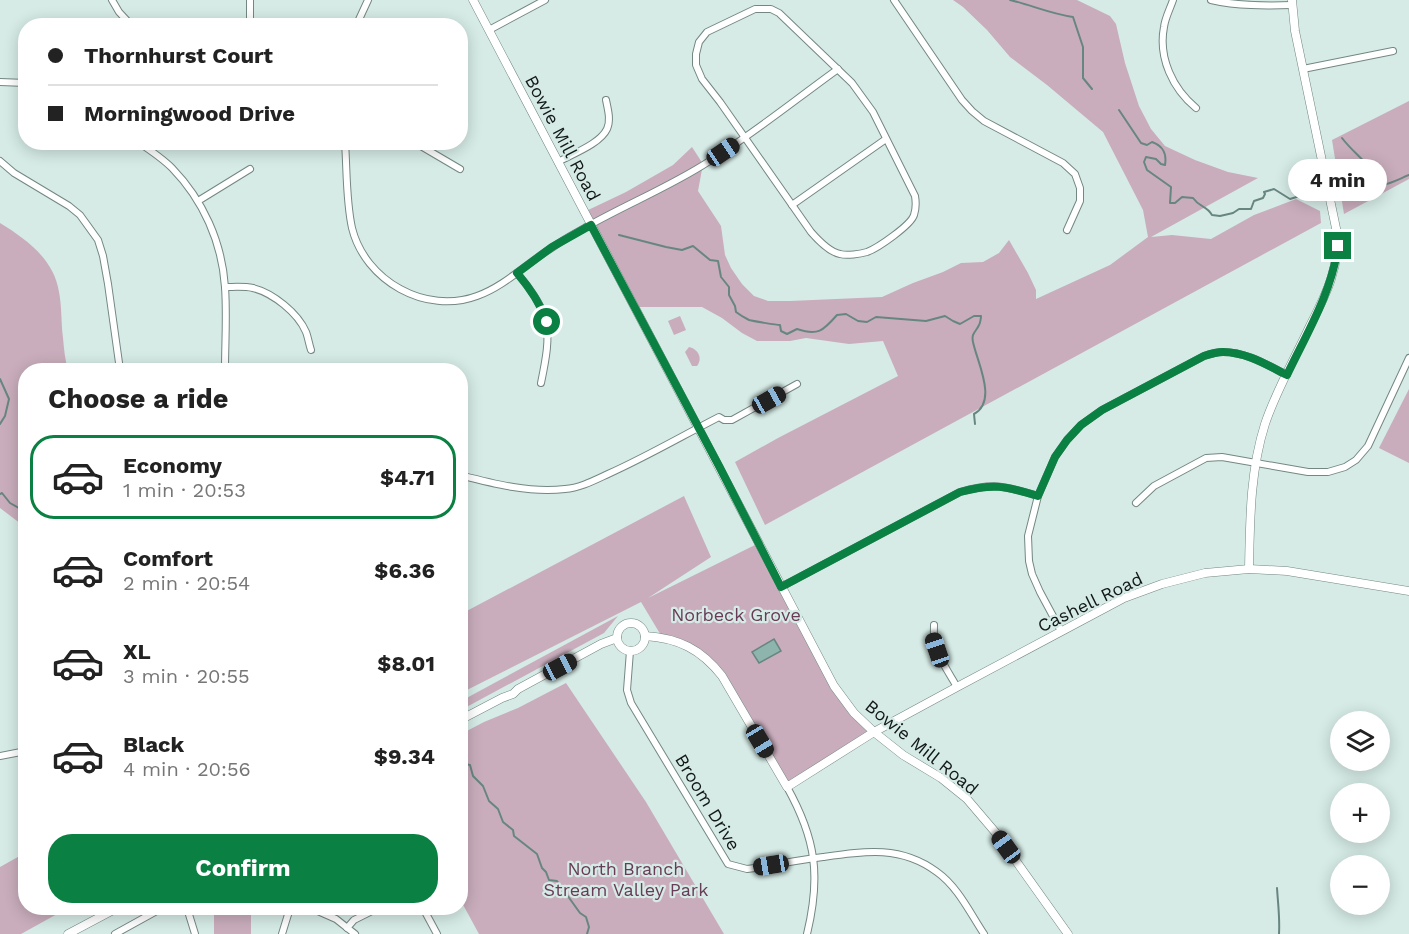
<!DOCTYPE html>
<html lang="en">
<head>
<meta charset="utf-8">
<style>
	body { margin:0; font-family:"Work Sans",sans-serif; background:#f2f2f2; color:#222; height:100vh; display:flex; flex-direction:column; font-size:22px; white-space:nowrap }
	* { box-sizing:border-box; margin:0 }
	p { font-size:20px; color:#767676 }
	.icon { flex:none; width:33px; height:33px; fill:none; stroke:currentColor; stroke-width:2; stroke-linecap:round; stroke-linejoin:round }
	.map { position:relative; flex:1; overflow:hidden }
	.details { position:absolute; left:18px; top:363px; width:450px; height:552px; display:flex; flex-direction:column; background:#fff; border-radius:24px; box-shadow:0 3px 15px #0003 }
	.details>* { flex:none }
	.top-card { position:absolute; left:18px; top:18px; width:450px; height:132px; border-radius:24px; box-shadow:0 3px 15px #0003; display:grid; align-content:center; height:132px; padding:0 30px; background:#fff }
	.fabs { position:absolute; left:1330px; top:711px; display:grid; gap:12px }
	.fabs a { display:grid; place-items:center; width:60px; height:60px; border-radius:50%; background:#fff; box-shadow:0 3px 15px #0003; font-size:30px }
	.end { position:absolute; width:27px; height:27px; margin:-14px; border:8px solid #0b8043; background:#fff; box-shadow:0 0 0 3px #fff }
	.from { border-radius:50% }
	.bubble { position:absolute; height:42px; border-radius:21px; background:#fff; box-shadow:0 3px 15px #0003; font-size:20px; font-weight:700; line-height:42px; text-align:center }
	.car { position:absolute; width:18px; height:36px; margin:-18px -9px; border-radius:8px; box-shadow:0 0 4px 2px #0007; background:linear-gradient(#222 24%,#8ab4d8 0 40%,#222 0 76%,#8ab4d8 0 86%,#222 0) }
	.top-card b { display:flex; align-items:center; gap:21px; height:57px; font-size:22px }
	.top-card b+b { border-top:2px solid #e0e0e0 }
	.top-card i { width:15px; height:15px; background:#222 }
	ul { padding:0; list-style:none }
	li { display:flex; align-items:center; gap:18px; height:84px; margin:0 12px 9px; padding:0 18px; border:3px solid transparent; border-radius:24px }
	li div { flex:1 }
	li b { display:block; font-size:22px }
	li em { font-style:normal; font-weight:700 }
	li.active { border-color:#0b8043 }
	li>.icon { width:54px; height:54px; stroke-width:1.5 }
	h2 { padding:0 30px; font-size:27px; line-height:72px }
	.button { display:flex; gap:12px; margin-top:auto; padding:12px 30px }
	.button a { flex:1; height:69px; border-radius:24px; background:#0b8043; color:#fff; font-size:24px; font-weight:700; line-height:69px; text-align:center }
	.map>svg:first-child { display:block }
	.green { fill:#c9adbc }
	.water { fill:#8eb5ad; stroke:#688680; stroke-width:1.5 }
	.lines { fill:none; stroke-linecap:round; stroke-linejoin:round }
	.stream { stroke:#688680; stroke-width:2 }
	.minor-casing { stroke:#748783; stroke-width:8 }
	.tertiary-casing { stroke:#748783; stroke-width:9 }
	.minor { stroke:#fff; stroke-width:6 }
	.tertiary { stroke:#fff; stroke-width:8 }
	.route { stroke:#0b8043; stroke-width:8 }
	.labels { text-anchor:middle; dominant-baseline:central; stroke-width:4.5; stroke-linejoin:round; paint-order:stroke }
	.street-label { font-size:18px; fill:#111817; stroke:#d6ebe6 }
	.park-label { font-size:18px; fill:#683b56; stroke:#d6ebe6 }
</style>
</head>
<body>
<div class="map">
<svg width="1409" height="934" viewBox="0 0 1409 934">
	<rect width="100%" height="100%" fill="#d6ebe6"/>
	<!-- green -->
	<g class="green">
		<polygon points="953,0 1077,0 1110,16 1116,24 1125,63 1139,106 1151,129 1165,146 1195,160 1228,172 1258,178 1151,237 1172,235 1211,239 1254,215 1296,199 1320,211 1321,223 765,525 735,462 778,438 898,376 883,341 849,344 806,338 790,341 757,341 742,333 722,318 702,307 635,307 584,212 626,192 673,165 692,147 703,164 698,191 721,226 725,255 731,268 742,284 754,296 768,301 790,301 882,297 913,283 943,272 961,263 983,262 999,253 1009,240 1028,273 1036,290 1036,299 1110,265 1148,237 1143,210 1103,132 1047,85 1010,57 987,30 963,7"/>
		<polygon points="1409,101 1409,179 1344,214 1332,140"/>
		<path d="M0,223C26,239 54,259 59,292C62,307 61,323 63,338C64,349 65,360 68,370H26L25,527L0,508Z"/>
		<polygon points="680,316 686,330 674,335 668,321"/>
		<path d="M689,347C698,349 703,358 697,366H692L685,352Z"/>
		<polygon points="1409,389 1409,463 1379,448"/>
		<polygon points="684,496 711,557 648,598 759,543 834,686 874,732 787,787 722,676 700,653 662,637 641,602 461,693 461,614"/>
		<polygon points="618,616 604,633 461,710 461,701"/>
		<polygon points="566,683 646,802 724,934 479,934 461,901 461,734 484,722 518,708"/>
		<polygon points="25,853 26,908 68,908 21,934 0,934 0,867"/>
		<rect x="214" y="908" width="37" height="26"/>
	</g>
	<!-- water -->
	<polygon class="water" points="774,639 781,651 759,663 752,652"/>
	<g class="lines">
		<!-- stream -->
		<g class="stream">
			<path d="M1010,0C1031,5 1051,14 1073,17L1083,47V78L1092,89"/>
			<path d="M1119,110L1141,143L1147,145L1152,142C1163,146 1167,153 1165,165L1161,164L1156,159L1146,157L1144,162L1147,170L1171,187L1170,203H1175L1182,197L1193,198C1200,208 1206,205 1212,215L1220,216L1233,213L1239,209H1251L1254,201L1263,198L1265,194L1264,192L1274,189L1290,199L1313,192"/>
			<path d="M1342,138C1354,154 1374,167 1381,186"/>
			<path d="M1344,186L1353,189L1363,184C1380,190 1394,181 1409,175"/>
			<path d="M619,235L666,247L682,250L693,246L710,260L718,261L721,277L729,287V295L735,306L736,312C740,315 745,318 749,320C753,321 776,325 780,325L781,331L787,334L797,329C818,336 823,331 837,315L846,314L858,321L867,322L876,317L926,321L945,316L953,321L960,324L974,316H981C981,318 980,324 979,325C976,332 971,333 973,342C977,362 998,401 974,414L975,424"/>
			<polyline points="0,379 9,399 5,416 0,424"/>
			<polyline points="0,494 2,493 10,503 26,512"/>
			<polyline points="460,765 465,764 470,765 473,776 483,786 489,801 498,809 503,822 513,830 514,836 537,854 542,868 546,872 549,880 557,881 580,913 586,917 589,927 587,934"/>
			<path d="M1277,888C1278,904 1280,918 1279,934"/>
		</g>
		<!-- minor casing -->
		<g class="minor-casing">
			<g id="minor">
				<polyline points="112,0 119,12 132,26"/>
				<polyline points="894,0 962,100 972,111 984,121 1063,163 1075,174 1080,188 1080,201 1067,230"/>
				<path d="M1173,0C1170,9 1165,18 1164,27C1158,58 1173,89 1196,108"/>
				<path d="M1211,0C1238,6 1264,6 1292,5"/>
				<path d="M755,9H771L779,13L852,83L873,112L915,196C916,202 916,209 914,215C911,225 878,248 867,252C860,254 847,256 840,254C829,252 818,240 811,232L720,102L702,79L696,65V54L699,42L707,32Z"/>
				<polyline points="250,26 250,0"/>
				<polyline points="356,26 368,0"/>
				<polyline points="489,30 545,0"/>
				<polyline points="1303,69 1393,51"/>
				<polyline points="0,82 26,83"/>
				<path d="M138,142C150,150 162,158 172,168C203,200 222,242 225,287C227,315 225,343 225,370"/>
				<path d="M345,142C347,171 346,201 352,228C365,281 426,315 477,296C505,286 527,263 553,247C564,239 576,233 588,226C627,204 671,186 708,162C753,134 795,100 838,69"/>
				<polyline points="414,142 460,169"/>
				<polyline points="0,161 14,173 69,206 80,215 98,240 103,256 108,284 120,370"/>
				<path d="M558,162C572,154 600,144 607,129C611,120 608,110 606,100"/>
				<polyline points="198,201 250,169"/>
				<polyline points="792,205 886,139"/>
				<path d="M517,273C552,315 552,330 541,383"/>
				<path d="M225,287C234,287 244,286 253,288C273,293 298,313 306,332C308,337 309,344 311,350"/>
				<path d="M460,475C495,484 529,493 565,489C580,488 595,480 608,474C646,457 682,436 719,417L724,420H732L797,384"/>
				<polyline points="1136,503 1154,486 1206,458 1222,457 1308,472 1328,472 1345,467 1356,460 1368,446 1409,358"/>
				<path d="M781,587L960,492C994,482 1005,486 1038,496"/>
				<path d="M934,625C932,650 945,666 957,687"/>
				<path d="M1061,631L1040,592L1032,574L1029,561L1028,536L1038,496L1055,457L1067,440L1081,425L1102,410L1204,356C1210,354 1216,352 1223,352C1246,352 1267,365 1287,375"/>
				<path d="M630,651L627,690L631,703L728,864L747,869L755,868C777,864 800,860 823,857C864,851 901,845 937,872C958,887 970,913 984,934"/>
				<polyline points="0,756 26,751"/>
				<path d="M787,787C816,839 821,876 807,934"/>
				<polyline points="187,908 195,934"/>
				<polyline points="311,908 336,919 355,934"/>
				<polyline points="423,908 437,934"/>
				<polyline points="347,928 354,920 378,908"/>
				<polyline points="115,934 162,908"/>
				<polyline points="282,934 290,908"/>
			</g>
		</g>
		<!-- tertiary casing -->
		<g class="tertiary-casing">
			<g id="tertiary">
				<polyline points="473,0 834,686 854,713 874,732 903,755 941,778 967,799 996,833 1068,934"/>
				<path d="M1249,569C1250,520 1250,471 1265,424C1276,391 1294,360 1309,328C1324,298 1340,269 1337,233L1295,31L1292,0"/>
				<circle cx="631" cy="637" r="14"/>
				<path d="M645,636C678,638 701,649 722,676L787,787L874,732L957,687L1124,598L1162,584L1205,573L1249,569L1287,571L1409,591"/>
				<polyline points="460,720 502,698 513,694 518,689 601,644 617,638"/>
				<polyline points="68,934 117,908"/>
			</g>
		</g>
		<!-- minor -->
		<use href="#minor" class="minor"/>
		<!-- tertiary -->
		<use href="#tertiary" class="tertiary"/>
	</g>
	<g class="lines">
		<!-- route -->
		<path class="route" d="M547,322C540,303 530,288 517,273L552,247L591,225L719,466L781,587L960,492C994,483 1005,486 1038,496L1055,457L1067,440L1081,425L1102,410L1204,356C1210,354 1216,352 1223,352C1246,352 1267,365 1287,375C1307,333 1332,292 1338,246"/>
	</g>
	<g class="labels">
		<!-- street labels -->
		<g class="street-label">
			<text transform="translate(563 138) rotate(62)">Bowie Mill Road</text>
			<text transform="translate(1090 602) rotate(-26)">Cashell Road</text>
			<text transform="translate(922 747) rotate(39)">Bowie Mill Road</text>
			<text transform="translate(708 802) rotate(59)">Broom Drive</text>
		</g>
		<!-- park labels -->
		<g class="park-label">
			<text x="736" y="614">Norbeck Grove</text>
			<text x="626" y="868">North Branch<tspan x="626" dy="21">Stream Valley Park</tspan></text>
		</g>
	</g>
</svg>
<div class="fabs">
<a><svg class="icon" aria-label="layers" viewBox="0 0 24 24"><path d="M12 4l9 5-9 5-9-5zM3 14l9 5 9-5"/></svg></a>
<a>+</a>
<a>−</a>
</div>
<i class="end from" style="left:547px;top:322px"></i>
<i class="end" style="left:1338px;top:246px"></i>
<div class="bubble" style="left:1288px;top:159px;width:99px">4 min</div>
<i class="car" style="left:723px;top:152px;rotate:56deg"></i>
<i class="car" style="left:769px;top:400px;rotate:61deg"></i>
<i class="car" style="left:937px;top:650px;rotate:341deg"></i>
<i class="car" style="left:560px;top:667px;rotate:62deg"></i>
<i class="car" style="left:760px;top:741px;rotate:149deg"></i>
<i class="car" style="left:1006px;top:847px;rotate:324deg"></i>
<i class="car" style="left:771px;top:865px;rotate:261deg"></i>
<div class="top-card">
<b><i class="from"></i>Thornhurst Court</b>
<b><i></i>Morningwood Drive</b>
</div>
<section class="details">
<h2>Choose a ride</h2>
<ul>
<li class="active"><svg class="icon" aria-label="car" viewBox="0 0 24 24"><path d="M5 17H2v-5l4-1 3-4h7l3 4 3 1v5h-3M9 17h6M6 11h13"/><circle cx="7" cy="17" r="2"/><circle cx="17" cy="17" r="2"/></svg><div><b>Economy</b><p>1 min · 20:53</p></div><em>$4.71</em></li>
<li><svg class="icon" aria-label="car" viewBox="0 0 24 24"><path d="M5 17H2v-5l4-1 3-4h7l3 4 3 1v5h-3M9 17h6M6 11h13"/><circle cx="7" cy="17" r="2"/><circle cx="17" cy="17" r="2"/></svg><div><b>Comfort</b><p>2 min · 20:54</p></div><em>$6.36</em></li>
<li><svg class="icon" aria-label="car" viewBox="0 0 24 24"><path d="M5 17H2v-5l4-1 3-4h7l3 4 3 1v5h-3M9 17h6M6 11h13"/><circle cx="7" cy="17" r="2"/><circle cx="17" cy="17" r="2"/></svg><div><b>XL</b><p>3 min · 20:55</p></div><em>$8.01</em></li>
<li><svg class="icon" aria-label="car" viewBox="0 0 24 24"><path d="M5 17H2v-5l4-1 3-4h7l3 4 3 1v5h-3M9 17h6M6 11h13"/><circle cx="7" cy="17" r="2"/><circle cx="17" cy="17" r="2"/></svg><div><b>Black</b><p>4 min · 20:56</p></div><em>$9.34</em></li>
</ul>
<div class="button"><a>Confirm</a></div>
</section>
</div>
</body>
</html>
